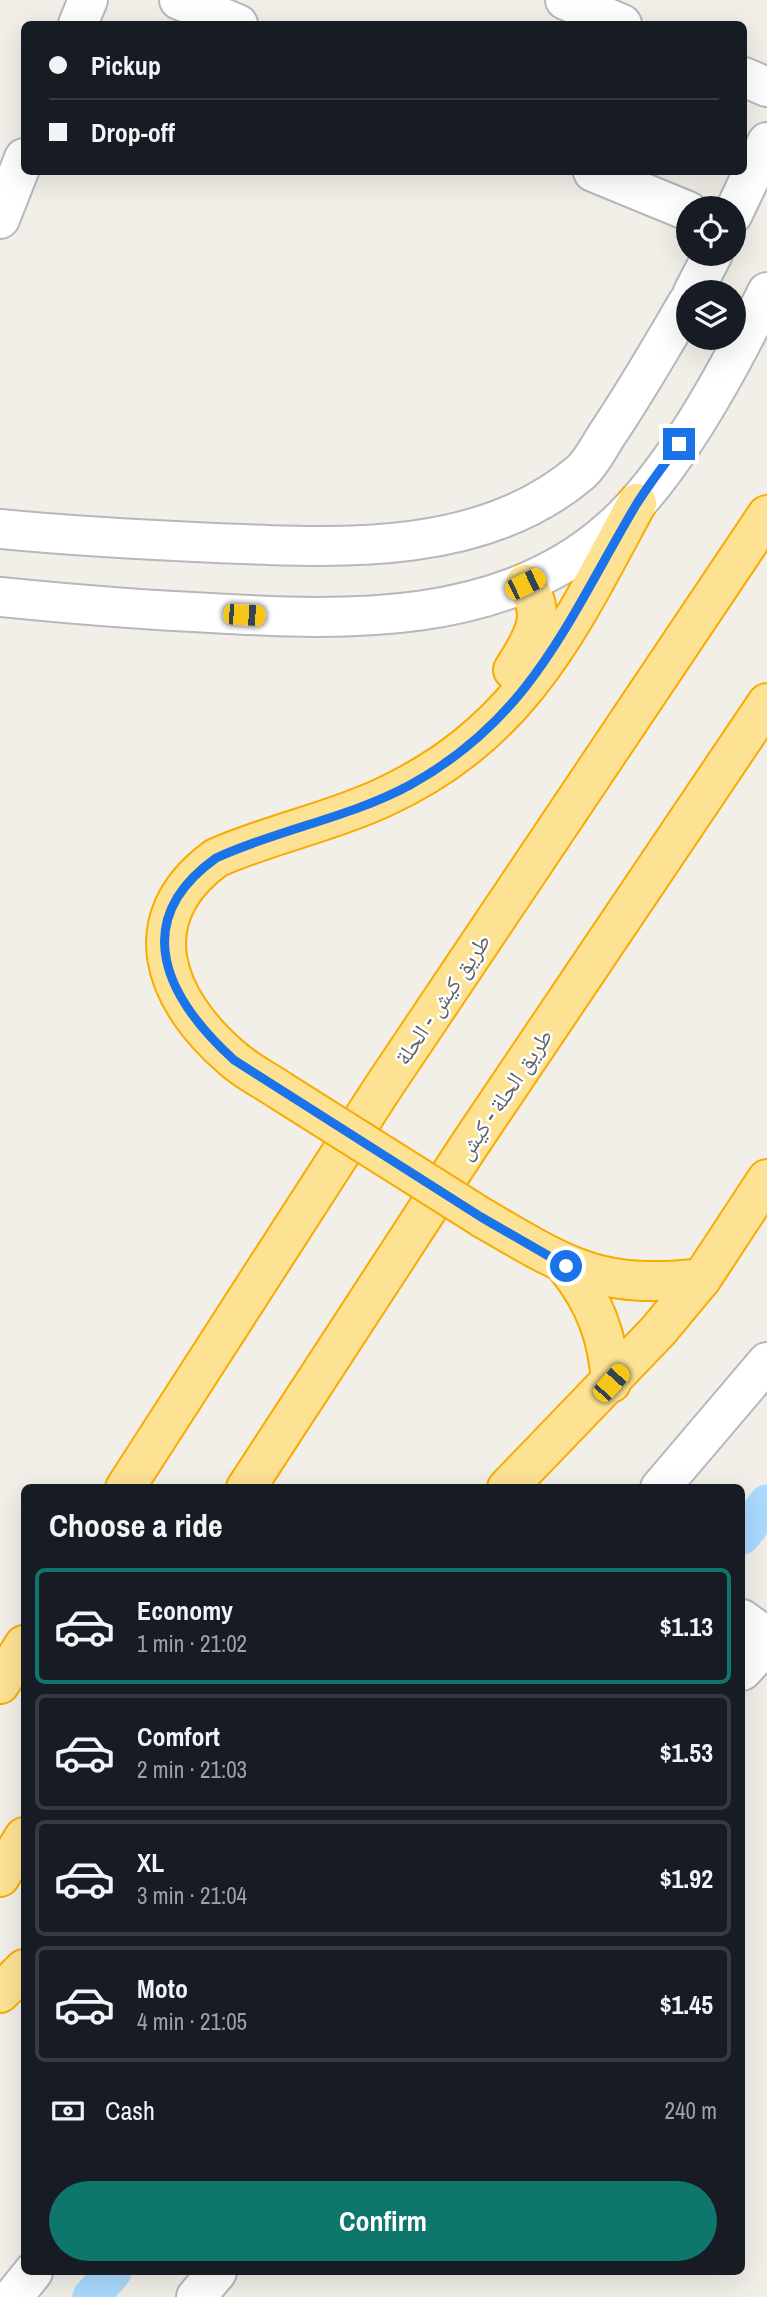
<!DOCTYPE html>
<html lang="en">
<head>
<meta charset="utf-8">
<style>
	body { margin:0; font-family:"Archivo Narrow","Noto Naskh Arabic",sans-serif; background:#20242c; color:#f1f3f6; height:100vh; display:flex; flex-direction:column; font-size:26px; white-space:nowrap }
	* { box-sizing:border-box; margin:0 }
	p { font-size:23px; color:#9ea1a6 }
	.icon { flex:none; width:38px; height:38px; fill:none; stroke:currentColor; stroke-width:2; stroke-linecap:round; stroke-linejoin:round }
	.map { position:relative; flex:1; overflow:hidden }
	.panel { position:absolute; left:21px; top:1484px; width:724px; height:791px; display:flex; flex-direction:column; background:#171b24; border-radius:10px; box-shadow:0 7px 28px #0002 }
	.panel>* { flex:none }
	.hud { position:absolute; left:21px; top:21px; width:726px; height:154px; border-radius:10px; box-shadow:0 7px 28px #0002; display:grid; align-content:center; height:154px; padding:0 28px; background:#171b24 }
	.fabs { position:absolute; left:676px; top:196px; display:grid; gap:14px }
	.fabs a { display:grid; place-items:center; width:70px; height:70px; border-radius:50%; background:#171b24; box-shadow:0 7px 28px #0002; font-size:35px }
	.end { position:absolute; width:32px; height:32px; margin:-16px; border:9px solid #1a73e8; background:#fff; box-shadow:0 0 0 4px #fff }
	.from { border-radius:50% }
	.car { position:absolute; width:21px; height:42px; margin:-21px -10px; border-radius:9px; box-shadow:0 0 5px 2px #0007; background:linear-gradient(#f5c518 24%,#345 0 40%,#f5c518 0 76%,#345 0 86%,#f5c518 0) }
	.hud b { display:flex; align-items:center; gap:24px; height:66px; font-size:26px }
	.hud b+b { border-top:2px solid #363941 }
	.hud i { width:18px; height:18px; background:#f1f3f6 }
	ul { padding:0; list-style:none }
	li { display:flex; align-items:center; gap:21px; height:116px; margin:0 14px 10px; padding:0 14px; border:4px solid #363941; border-radius:10px }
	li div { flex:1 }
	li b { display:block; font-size:26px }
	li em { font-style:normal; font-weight:700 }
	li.selected { border-color:#0f766e }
	li>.icon { width:63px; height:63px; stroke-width:1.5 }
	h2 { padding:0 28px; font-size:32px; line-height:84px }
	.pay { display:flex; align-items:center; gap:18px; height:77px; padding:0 28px; font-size:26px }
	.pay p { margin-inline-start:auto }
	.action { display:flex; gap:14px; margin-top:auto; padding:14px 28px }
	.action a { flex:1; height:80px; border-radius:42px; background:#0f766e; color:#fff; font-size:28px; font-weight:700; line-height:80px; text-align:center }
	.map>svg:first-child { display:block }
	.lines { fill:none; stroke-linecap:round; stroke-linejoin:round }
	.canal { stroke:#aadaff; stroke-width:37 }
	.minor-casing { stroke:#b5b8bc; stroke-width:42 }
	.highway-casing { stroke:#f9ab00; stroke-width:42 }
	.minor { stroke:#fff; stroke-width:38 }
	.highway { stroke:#fde293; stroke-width:38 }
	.highway-bridge-casing { stroke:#f9ab00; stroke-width:42; stroke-linecap:butt }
	.highway-bridge { stroke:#fde293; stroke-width:38 }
	.route { stroke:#1a73e8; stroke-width:9 }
	.labels { text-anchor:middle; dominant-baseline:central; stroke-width:5; stroke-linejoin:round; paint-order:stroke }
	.street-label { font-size:23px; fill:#5f6368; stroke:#fff }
</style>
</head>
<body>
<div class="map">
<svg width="767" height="2297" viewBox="0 0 767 2297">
	<rect width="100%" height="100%" fill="#f1efe8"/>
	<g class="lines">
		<!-- canal -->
		<g class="canal">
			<polyline points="742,1536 767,1503"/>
			<polyline points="91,2297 113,2272"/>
		</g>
		<!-- minor casing -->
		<g class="minor-casing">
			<g id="minor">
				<polyline points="179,0 238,24"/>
				<polyline points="565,0 622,24"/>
				<polyline points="78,24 88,0"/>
				<polyline points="744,77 767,87"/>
				<polyline points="593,172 688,211"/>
				<polyline points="733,214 767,142"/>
				<polyline points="0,219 24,158"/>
				<polyline points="693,292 713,254"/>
				<path d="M0,529C72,536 144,540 216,543C338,548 482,557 581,472C592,462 600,445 608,433C637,390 662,346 688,302"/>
				<path d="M0,597C70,604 141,610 211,613C347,621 502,626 610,530C672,476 731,366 767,292"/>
				<polyline points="660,1488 767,1362"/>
				<polyline points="742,1619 767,1637"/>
				<polyline points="742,1671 767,1644"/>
				<polyline points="13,2297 33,2272"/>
				<polyline points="196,2297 217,2272"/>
			</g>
		</g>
		<!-- highway casing -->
		<g class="highway-casing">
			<g id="highway">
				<path d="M513,670C531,641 550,615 525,584"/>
				<path d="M281,1091C265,1080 246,1071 232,1058C164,1000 133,919 216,858C270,834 328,823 382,798C521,734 568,631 637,503"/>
				<path d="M481,1217C567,1267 598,1290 702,1278"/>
				<path d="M566,1266C595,1302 608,1337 611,1383"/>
				<polyline points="125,1488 382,1089 767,515"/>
				<polyline points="246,1488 470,1144 767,703"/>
				<polyline points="507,1488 658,1331 702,1278 767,1179"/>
				<polyline points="0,1684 24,1645"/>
				<polyline points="0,1877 24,1837"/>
				<polyline points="0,1993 24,1969"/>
			</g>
		</g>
		<!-- minor -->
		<use href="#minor" class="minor"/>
		<!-- highway -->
		<use href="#highway" class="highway"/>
		<!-- highway-bridge casing -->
		<g class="highway-bridge-casing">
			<polyline id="highway-bridge" points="281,1091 481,1217"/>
		</g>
		<!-- highway-bridge -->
		<use href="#highway-bridge" class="highway-bridge"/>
	</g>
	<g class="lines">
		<!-- route -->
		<path class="route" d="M566,1266L481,1217L234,1060C167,999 127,922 216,858C279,829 349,818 410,785C532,718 569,618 636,505C649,484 665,464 679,444"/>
	</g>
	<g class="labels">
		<!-- street labels -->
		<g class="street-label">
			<text transform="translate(442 999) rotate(-56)">طريق كيش - الحلة</text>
			<text transform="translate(504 1094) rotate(-56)">طريق الحلة - كيش</text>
		</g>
	</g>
</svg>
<div class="fabs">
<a><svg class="icon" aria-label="locate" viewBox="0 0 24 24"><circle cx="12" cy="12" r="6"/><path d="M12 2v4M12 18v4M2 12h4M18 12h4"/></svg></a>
<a><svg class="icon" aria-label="layers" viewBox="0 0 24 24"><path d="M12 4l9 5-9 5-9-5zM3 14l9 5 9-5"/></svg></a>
</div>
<i class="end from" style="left:566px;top:1266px"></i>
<i class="end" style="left:679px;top:444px"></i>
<i class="car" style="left:525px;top:584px;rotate:64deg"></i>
<i class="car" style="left:244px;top:615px;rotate:93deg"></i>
<i class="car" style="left:611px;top:1383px;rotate:42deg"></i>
<div class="hud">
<b><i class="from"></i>Pickup</b>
<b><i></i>Drop-off</b>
</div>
<section class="panel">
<h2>Choose a ride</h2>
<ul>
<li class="selected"><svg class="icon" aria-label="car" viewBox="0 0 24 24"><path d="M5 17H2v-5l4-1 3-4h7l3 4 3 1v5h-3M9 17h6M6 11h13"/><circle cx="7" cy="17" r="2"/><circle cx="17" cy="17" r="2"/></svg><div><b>Economy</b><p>1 min · 21:02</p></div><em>$1.13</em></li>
<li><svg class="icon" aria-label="car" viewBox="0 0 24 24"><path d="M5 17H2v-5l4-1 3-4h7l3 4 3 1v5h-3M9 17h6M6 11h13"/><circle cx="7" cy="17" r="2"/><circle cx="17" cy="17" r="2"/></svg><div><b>Comfort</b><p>2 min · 21:03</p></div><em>$1.53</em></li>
<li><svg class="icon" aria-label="car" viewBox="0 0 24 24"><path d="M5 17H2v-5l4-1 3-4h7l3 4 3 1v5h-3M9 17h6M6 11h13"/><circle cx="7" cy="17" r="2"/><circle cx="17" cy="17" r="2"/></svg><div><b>XL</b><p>3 min · 21:04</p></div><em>$1.92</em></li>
<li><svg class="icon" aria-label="car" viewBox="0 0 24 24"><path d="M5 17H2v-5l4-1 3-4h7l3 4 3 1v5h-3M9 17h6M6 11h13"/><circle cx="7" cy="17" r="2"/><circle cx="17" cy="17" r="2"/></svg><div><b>Moto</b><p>4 min · 21:05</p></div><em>$1.45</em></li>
</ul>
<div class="pay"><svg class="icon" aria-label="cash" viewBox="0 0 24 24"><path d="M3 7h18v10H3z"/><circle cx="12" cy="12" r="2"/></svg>Cash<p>240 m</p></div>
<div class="action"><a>Confirm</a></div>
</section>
</div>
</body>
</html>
